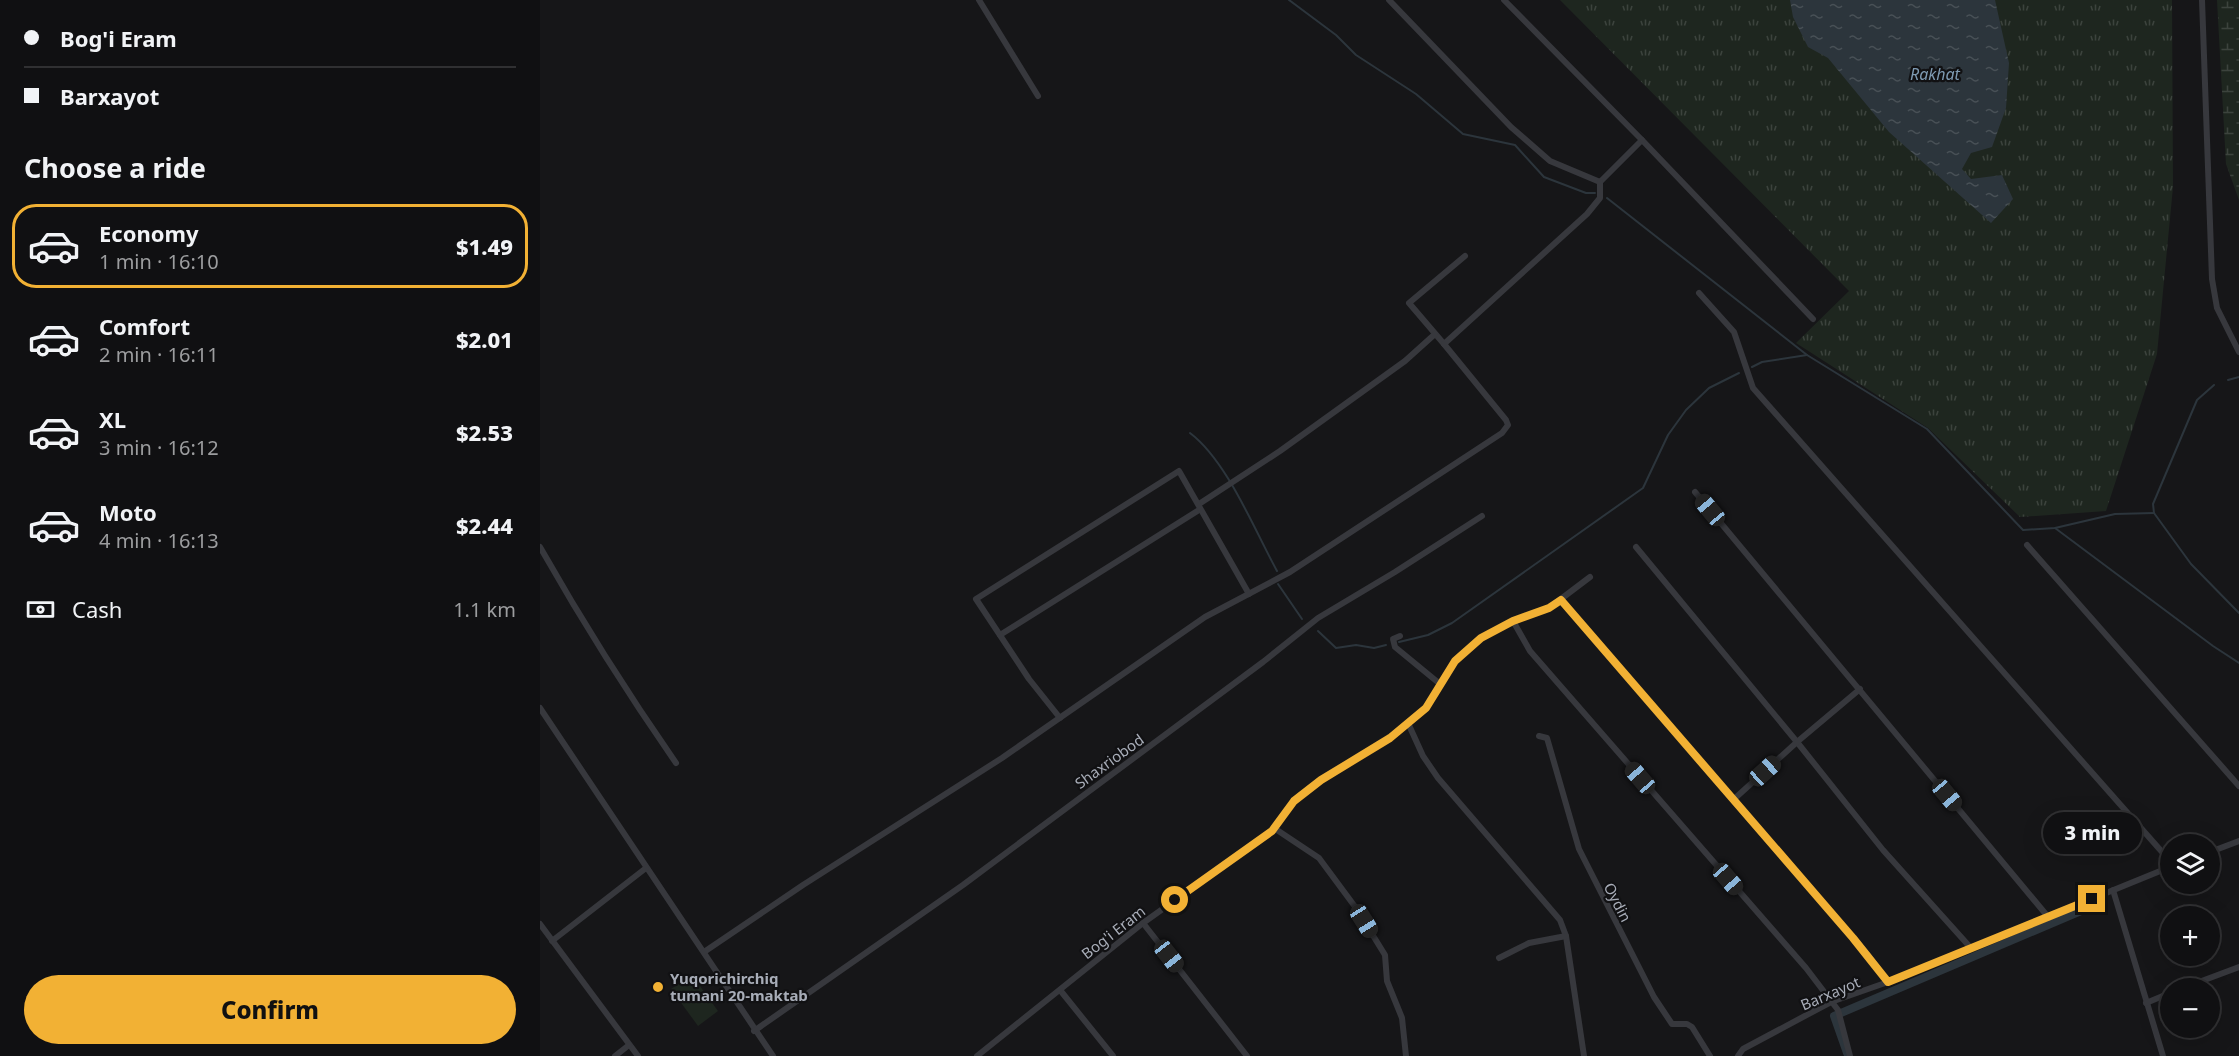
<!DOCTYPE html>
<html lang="en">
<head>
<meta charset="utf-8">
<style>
	body { margin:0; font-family:"Noto Sans",sans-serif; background:#19191b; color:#f1f3f6; height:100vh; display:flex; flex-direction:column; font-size:22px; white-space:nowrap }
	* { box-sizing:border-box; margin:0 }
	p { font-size:20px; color:#9c9d9f }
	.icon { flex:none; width:33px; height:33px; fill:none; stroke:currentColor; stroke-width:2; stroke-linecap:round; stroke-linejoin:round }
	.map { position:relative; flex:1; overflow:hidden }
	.side { display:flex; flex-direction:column; background:#101012; width:540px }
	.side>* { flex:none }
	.guide { display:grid; align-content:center; height:132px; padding:0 24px; background:#101012 }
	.controls { position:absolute; left:1620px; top:834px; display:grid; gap:12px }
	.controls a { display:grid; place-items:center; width:60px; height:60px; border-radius:50%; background:#101012; box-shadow:0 6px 24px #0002,0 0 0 2px #303032; font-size:30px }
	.end { position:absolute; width:27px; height:27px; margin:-14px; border:8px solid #f2b134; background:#111; box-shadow:0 0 0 3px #111 }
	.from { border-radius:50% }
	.bubble { position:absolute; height:42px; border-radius:21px; background:#101012; box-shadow:0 6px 24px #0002,0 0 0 2px #303032; font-size:20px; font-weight:800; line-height:42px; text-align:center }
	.car { position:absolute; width:18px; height:36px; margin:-18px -9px; border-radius:8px; box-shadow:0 0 4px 2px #0007; background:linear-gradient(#222 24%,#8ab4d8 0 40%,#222 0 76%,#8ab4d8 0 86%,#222 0) }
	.guide b { display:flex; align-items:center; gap:21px; height:57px; font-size:22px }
	.guide b+b { border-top:2px solid #303032 }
	.guide i { width:15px; height:15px; background:#f1f3f6 }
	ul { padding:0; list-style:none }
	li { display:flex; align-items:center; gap:18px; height:84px; margin:0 12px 9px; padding:0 12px; border:3px solid transparent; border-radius:24px }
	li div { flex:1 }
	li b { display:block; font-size:22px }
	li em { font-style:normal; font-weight:800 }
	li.selected { border-color:#f2b134 }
	li>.icon { width:54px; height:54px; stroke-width:1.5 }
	h2 { padding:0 24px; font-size:27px; line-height:72px }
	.pay { display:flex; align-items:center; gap:15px; height:66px; padding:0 24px; font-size:22px }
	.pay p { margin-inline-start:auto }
	.cta { display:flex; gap:12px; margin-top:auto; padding:12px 24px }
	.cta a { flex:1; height:69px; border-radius:36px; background:#f2b134; color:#111; font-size:24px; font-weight:800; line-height:69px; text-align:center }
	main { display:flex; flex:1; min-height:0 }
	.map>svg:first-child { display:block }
	.grass { fill:url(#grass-tufts) }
	.wetland { fill:url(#wetland-marsh) }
	.pitch { fill:#1e261f }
	.water { fill:url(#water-ripples) }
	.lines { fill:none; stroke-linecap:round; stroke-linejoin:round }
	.stream { stroke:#2c353c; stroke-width:2 }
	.canal { stroke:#2c353c; stroke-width:8 }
	.street { stroke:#37383d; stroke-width:6 }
	.route { stroke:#f2b134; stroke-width:8 }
	.poi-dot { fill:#f2b134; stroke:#111113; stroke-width:2 }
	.labels { text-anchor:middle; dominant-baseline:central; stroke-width:4.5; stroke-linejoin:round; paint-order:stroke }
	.street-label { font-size:15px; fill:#a8adb8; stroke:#111113 }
	.poi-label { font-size:15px; font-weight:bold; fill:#a8adb8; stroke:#111113; text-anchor:start }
	.water-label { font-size:16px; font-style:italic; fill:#7f9bb3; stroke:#111113 }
</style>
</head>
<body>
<main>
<section class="side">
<div class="guide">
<b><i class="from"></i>Bog'i Eram</b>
<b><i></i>Barxayot</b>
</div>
<h2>Choose a ride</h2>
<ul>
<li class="selected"><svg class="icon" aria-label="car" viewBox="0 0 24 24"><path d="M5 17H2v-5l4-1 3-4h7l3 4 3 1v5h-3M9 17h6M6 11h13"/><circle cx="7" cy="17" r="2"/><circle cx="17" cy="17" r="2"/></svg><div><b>Economy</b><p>1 min · 16:10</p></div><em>$1.49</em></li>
<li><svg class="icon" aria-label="car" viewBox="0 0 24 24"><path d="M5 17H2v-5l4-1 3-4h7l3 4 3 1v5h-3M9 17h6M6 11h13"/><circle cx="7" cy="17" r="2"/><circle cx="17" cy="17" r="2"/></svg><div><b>Comfort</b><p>2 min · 16:11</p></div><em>$2.01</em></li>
<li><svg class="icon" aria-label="car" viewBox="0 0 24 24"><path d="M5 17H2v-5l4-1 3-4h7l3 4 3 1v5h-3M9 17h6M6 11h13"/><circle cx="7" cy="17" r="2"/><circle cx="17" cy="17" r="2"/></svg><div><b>XL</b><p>3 min · 16:12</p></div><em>$2.53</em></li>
<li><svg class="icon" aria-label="car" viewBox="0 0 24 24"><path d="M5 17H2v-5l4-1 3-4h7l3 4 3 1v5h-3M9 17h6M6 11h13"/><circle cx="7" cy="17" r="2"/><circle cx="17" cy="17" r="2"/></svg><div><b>Moto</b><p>4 min · 16:13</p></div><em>$2.44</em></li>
</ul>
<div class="pay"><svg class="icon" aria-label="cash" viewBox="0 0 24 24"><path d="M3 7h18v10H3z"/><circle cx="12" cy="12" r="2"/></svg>Cash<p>1.1 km</p></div>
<div class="cta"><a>Confirm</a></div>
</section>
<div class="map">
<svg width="1699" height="1056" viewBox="0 0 1699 1056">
	<defs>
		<pattern id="grass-tufts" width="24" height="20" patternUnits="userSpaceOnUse" patternTransform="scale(1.5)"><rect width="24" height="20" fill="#1e261f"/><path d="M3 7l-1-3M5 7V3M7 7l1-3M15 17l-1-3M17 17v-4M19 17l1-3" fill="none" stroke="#3c433d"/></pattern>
		<pattern id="wetland-marsh" width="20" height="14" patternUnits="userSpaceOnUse" patternTransform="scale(1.5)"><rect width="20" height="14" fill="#1e261f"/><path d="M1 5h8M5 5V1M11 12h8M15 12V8" fill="none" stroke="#3c433d"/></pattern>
		<pattern id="water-ripples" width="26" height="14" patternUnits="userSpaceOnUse" patternTransform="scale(1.5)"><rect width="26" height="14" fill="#2c353c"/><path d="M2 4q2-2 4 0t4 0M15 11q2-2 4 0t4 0" fill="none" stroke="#485056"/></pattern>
	</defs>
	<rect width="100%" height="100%" fill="#161618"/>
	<!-- grass -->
	<polygon class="grass" points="1020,0 1632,0 1633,187 1617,354 1566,511 1480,517 1388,428 1256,343 1309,291"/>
	<!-- wetland -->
	<polygon class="wetland" points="1677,0 1699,0 1699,200 1686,164"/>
	<!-- pitch -->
	<polygon class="pitch" points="152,975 178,1011 158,1026 131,989"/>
	<!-- water -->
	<polygon class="water" points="1250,0 1455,0 1469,63 1466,108 1452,147 1431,153 1422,169 1431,179 1462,175 1473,199 1451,223 1349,132 1288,58 1268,47 1253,17"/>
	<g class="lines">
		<!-- stream -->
		<g class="stream">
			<polyline points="749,0 796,35 816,55 876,94 923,134 975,145 1004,177 1046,193 1055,193"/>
			<polyline points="1067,198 1267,355 1387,429 1483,530 1515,528 1575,514 1614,513"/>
			<polyline points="1212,367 1222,362 1267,355"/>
			<polyline points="1688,380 1699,377"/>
			<polyline points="1674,385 1657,400 1613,504 1614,513 1651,564 1699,613"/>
			<path d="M650,433C687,461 714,529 737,571"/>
			<polyline points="1515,528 1673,646 1699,663"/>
			<polyline points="738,584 762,619"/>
			<polyline points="778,631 796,648 816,645 834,648 846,645"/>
			<polyline points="859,642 888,635 912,623 1103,488 1128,435 1146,410 1169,388 1199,373"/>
		</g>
		<!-- canal -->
		<polyline class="canal" points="1307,1053 1294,1016 1548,908"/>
		<!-- street -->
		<g class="street">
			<polyline points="439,0 498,96"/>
			<polyline points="849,0 971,127 1010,161 1060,182 1102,140"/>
			<polyline points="964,0 1102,140 1273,319"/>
			<polyline points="1662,0 1672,279 1677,308 1699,352"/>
			<polyline points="1159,293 1194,332 1213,388 1630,861"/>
			<polyline points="904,344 869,303 925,256"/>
			<polyline points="1155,492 1509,918"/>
			<polyline points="659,504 740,451 865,361 895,334"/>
			<polyline points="1487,545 1699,786"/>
			<path d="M0,547C43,623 86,691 136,763"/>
			<polyline points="1096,547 1257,742 1343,850 1430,947"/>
			<polyline points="1021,600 1328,955 1348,982"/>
			<polyline points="973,621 990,651 1266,968 1298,1010 1310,1056"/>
			<polyline points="460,635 659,510"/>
			<polyline points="860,636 853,639 855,647 900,684"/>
			<polyline points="0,708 233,1056"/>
			<polyline points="520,718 489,679 436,599 639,471 709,594"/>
			<polyline points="868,723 883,756 898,778 1020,920 1026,936 1044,1056"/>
			<polyline points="999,736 1007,738 1039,849 1114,997 1132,1024 1147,1024 1152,1027 1170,1056"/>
			<polyline points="1193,800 1257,742 1320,689"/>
			<polyline points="734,828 779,858 816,908 845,955 847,981 862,1018 866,1056"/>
			<polyline points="1670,852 1699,841"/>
			<polyline points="1573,890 1623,1056"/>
			<polyline points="603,923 707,1056"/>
			<polyline points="0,924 98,1056"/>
			<polyline points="12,941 106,868"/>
			<polyline points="164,952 263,885 462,758 665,617 750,572 962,433 968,425 966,420 904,344 1047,214 1060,198 1060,182"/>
			<polyline points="959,958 989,943 1026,936"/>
			<polyline points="1643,988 1699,967"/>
			<polyline points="520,990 573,1056"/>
			<polyline points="1606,1003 1630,993"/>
			<polyline points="214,1031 423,885 723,662 778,618 855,572 942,516"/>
			<polyline points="75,1056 89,1045"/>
			<polyline points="437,1056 603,923 732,831 754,801 781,780 850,738 886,708 915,661 941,638 973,621 1009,608 1050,577"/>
			<polyline points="1198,1056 1203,1049 1291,1002 1348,982 1630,867"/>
		</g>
	</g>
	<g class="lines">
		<!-- route -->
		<polyline class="route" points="635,900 732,831 754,801 781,780 850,738 886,708 915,661 941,638 973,621 1009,608 1021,600 1313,938 1348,982 1552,899"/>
	</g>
	<!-- markers -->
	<circle class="poi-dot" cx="118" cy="987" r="6"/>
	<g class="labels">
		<!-- street labels -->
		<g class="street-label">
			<text transform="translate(569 761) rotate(-36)">Shaxriobod</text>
			<text transform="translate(1078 902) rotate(63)">Oydin</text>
			<text transform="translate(573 932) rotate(-38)">Bog'i Eram</text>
			<text transform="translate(1290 993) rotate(-23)">Barxayot</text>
		</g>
		<!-- poi labels -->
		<g class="poi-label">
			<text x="130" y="978">Yuqorichirchiq<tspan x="130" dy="17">tumani 20-maktab</tspan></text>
		</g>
		<!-- water labels -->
		<g class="water-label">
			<text x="1395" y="74">Rakhat</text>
		</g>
	</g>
</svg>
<div class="controls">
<a><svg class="icon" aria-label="layers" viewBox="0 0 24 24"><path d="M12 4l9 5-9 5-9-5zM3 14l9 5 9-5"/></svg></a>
<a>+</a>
<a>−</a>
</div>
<i class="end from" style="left:635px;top:900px"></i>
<i class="end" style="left:1552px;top:899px"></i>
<div class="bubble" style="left:1503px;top:812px;width:99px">3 min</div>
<i class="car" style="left:1170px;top:510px;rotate:320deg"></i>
<i class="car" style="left:1225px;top:771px;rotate:48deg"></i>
<i class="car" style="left:1100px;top:778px;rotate:319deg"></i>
<i class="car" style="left:1407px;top:795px;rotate:140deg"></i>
<i class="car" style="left:1188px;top:879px;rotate:139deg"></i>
<i class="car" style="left:824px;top:921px;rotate:148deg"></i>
<i class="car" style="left:629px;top:956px;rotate:142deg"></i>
</div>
</main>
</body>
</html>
